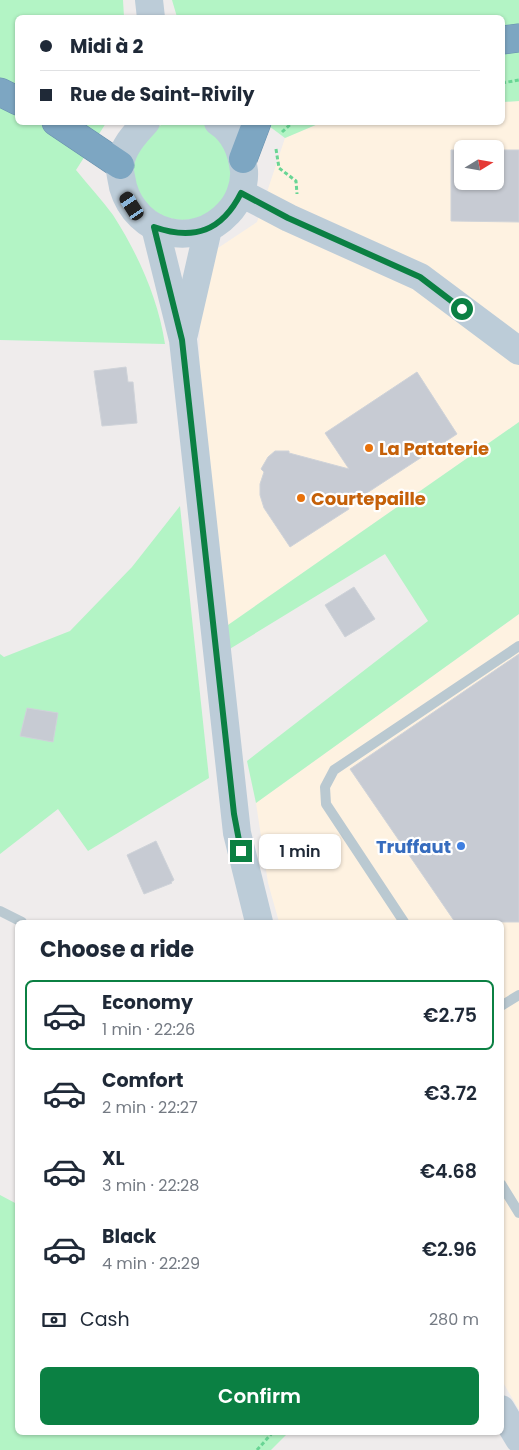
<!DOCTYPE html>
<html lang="en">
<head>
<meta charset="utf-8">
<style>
	body { margin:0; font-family:Poppins,sans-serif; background:#f6f6f7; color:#1f2937; height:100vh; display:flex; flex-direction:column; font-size:19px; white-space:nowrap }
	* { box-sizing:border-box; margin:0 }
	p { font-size:16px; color:#747a83 }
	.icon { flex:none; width:28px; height:28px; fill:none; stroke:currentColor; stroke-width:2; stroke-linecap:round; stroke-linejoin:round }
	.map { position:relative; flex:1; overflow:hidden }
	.sheet { position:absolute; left:15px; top:920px; width:489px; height:515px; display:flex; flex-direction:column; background:#fff; border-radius:8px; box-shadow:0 1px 4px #0004 }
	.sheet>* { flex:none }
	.guide { position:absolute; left:15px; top:15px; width:490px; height:110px; border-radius:8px; box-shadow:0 1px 4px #0004; display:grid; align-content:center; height:110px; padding:0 25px; background:#fff }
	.needle { width:32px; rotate:79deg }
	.controls { position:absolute; left:454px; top:140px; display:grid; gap:10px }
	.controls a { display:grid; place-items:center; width:50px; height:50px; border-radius:8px; background:#fff; box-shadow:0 1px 4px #0004; font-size:25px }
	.end { position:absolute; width:22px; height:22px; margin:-11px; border:6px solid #0b8043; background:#fff; box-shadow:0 0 0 2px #fff }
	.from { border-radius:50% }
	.bubble { position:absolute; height:35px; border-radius:8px; background:#fff; box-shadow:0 1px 4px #0004; font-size:16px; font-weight:600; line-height:35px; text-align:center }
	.car { position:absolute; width:15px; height:30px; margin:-15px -8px; border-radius:6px; box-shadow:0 0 4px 1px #0007; background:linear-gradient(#222 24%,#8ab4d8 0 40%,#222 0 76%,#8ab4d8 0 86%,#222 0) }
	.guide b { display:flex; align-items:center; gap:18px; height:48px; font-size:19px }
	.guide b+b { border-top:1px solid #e0e1e3 }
	.guide i { width:12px; height:12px; background:#1f2937 }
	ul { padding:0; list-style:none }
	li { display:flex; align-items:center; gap:15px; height:70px; margin:0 10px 8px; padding:0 15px; border:2px solid transparent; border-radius:8px }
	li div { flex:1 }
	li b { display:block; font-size:19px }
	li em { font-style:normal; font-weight:600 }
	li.selected { border-color:#0b8043 }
	li>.icon { width:45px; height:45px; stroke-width:1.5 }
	h2 { padding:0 25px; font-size:22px; line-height:60px }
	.pay { display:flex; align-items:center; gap:12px; height:55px; padding:0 25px; font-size:19px }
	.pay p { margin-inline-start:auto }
	.cta { display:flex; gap:10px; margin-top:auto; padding:10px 25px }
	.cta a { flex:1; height:58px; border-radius:8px; background:#0b8043; color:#fff; font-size:20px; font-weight:600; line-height:58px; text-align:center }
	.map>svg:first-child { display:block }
	.commercial { fill:#fef2e1; fill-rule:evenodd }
	.green { fill:#b3f4c5 }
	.building { fill:#c7cbd3; stroke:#cfd3d9 }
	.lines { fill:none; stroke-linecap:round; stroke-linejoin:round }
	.highway-casing { stroke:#6891ae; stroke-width:29 }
	.path { stroke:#68d594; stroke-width:3; stroke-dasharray:4 2.5; stroke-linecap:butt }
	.lane { stroke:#bac9d1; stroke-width:10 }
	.secondary { stroke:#bcccd8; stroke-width:28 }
	.highway { stroke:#7da6c2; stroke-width:28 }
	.route { stroke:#0b8043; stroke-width:6 }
	.food-dot { fill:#e8710a; stroke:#fff; stroke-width:2 }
	.shop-dot { fill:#3f7fe0; stroke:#fff; stroke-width:2 }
	.labels { text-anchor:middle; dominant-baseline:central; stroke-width:4.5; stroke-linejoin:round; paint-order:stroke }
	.food-label { font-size:18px; font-weight:bold; fill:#c56008; stroke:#fff; text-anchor:start }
	.shop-label { font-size:18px; font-weight:bold; fill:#366cbe; stroke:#fff; text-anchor:end }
</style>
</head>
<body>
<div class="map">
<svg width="519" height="1450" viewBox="0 0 519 1450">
	<rect width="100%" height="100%" fill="#efecec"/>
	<!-- commercial -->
	<g class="commercial">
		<path d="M519,101V422L228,625L199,397L200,303L215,250L257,222L285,138L318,124L330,123L502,122L503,102ZM462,149H495V181H462Z"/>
		<polygon points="519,614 519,1410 501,1379 501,922 279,922 268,883 256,803"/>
	</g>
	<!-- green -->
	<g class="green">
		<path d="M0,0H123L124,17L18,18V122L106,123L76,170C88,185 102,200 113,215C138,254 158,298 165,344L0,340Z"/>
		<polygon points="172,0 519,0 519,101 503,102 502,18 177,17"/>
		<circle cx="183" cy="170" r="50"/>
		<polygon points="265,123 330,123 318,124 285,138"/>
		<polygon points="519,422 519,614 256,803 247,761 428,621 385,554 228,650 228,625"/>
		<polygon points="180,506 209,778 88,851 58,809 0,854 0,654 4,657 70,631 132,567"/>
		<polygon points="0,1195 17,1204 18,1432 288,1433 271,1450 0,1450"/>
	</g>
	<!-- building -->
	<g class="building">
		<polygon points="451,150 462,150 462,181 495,181 495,150 519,150 519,222 451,221"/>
		<polygon points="126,367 128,382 133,382 137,423 102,426 94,371"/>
		<polygon points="417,372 457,434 347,506 349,509 290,547 264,508 260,495 260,484 264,472 261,469 268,457 275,451 289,451 289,453 349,469 325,433"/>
		<polygon points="354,587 375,619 345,637 325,605"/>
		<polygon points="519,654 519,922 455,922 350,769"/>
		<polygon points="27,708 58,713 53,742 20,736"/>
		<polygon points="156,841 174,880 171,882 172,883 144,894 127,855"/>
	</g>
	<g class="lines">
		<!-- highway casing -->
		<g class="highway-casing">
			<g id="highway">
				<polyline points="502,40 519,38"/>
				<polyline points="0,92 18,101"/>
				<polyline points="56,122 120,165"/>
				<polyline points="243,159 257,122"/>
			</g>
		</g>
		<!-- path -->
		<g class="path">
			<polyline points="502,83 519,80"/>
			<polyline points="282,132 293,122"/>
			<polyline points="276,149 279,168 296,181 297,194"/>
			<polyline points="257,1450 273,1432"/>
		</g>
		<!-- lane -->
		<g class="lane">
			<polyline points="0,911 22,922"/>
			<polyline points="404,922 326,804 325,787 334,770 519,646"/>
			<polyline points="501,1006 519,995"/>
			<polyline points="501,1184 519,1213"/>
		</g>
		<!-- secondary -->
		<g class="secondary">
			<polyline points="149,0 151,18"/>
			<path d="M146,122C134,135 123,147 120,164C119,171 122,180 123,187C137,235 194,250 228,213C238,203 245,186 244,171C242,153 235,133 218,122"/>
			<polyline points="241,193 289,218 420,277 519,351"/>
			<polyline points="155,227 183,340 237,833 259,922"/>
			<polyline points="184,334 208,229"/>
			<polyline points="501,1409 519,1439"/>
		</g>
		<!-- highway -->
		<use href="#highway" class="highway"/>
	</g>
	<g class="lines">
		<!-- route -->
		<path class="route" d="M241,851L234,814L182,340L154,227C194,241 222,231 241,193L288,218L420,277L462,309"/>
	</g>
	<!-- markers -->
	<g class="food-dot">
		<circle cx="369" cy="448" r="5"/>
		<circle cx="301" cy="498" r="5"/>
	</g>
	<circle class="shop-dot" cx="461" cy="846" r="5"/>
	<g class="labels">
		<!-- food labels -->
		<g class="food-label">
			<text x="379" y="448">La Pataterie</text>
			<text x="311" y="498">Courtepaille</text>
		</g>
		<!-- shop labels -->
		<g class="shop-label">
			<text x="451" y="846">Truffaut</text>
		</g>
	</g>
</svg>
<div class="controls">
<a><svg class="needle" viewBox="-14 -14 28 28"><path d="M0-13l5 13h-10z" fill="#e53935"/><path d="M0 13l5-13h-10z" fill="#747a83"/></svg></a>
</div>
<i class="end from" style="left:462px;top:309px"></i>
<i class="end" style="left:241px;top:851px"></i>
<div class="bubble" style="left:259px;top:834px;width:82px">1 min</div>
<i class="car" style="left:132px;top:206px;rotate:327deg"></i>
<div class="guide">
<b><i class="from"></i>Midi à 2</b>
<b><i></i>Rue de Saint-Rivily</b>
</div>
<section class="sheet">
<h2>Choose a ride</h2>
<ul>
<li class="selected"><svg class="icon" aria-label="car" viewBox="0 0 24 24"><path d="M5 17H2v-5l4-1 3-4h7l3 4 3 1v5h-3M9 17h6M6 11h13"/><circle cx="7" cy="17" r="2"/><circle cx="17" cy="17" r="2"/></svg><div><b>Economy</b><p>1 min · 22:26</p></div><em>€2.75</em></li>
<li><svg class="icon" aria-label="car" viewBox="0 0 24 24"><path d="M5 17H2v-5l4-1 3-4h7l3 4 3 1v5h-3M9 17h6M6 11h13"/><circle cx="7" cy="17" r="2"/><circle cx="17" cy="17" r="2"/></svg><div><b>Comfort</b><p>2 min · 22:27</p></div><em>€3.72</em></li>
<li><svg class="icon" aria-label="car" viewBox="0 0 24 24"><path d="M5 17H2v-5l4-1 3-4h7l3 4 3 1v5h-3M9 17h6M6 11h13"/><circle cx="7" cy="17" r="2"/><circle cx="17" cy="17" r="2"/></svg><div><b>XL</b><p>3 min · 22:28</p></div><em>€4.68</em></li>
<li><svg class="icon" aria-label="car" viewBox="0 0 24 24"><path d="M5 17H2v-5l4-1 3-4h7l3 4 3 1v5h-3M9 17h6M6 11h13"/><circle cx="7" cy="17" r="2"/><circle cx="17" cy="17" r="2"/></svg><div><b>Black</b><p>4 min · 22:29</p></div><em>€2.96</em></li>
</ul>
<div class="pay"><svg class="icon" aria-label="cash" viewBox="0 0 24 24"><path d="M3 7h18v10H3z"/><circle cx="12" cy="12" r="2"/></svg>Cash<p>280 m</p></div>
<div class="cta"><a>Confirm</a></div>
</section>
</div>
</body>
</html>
